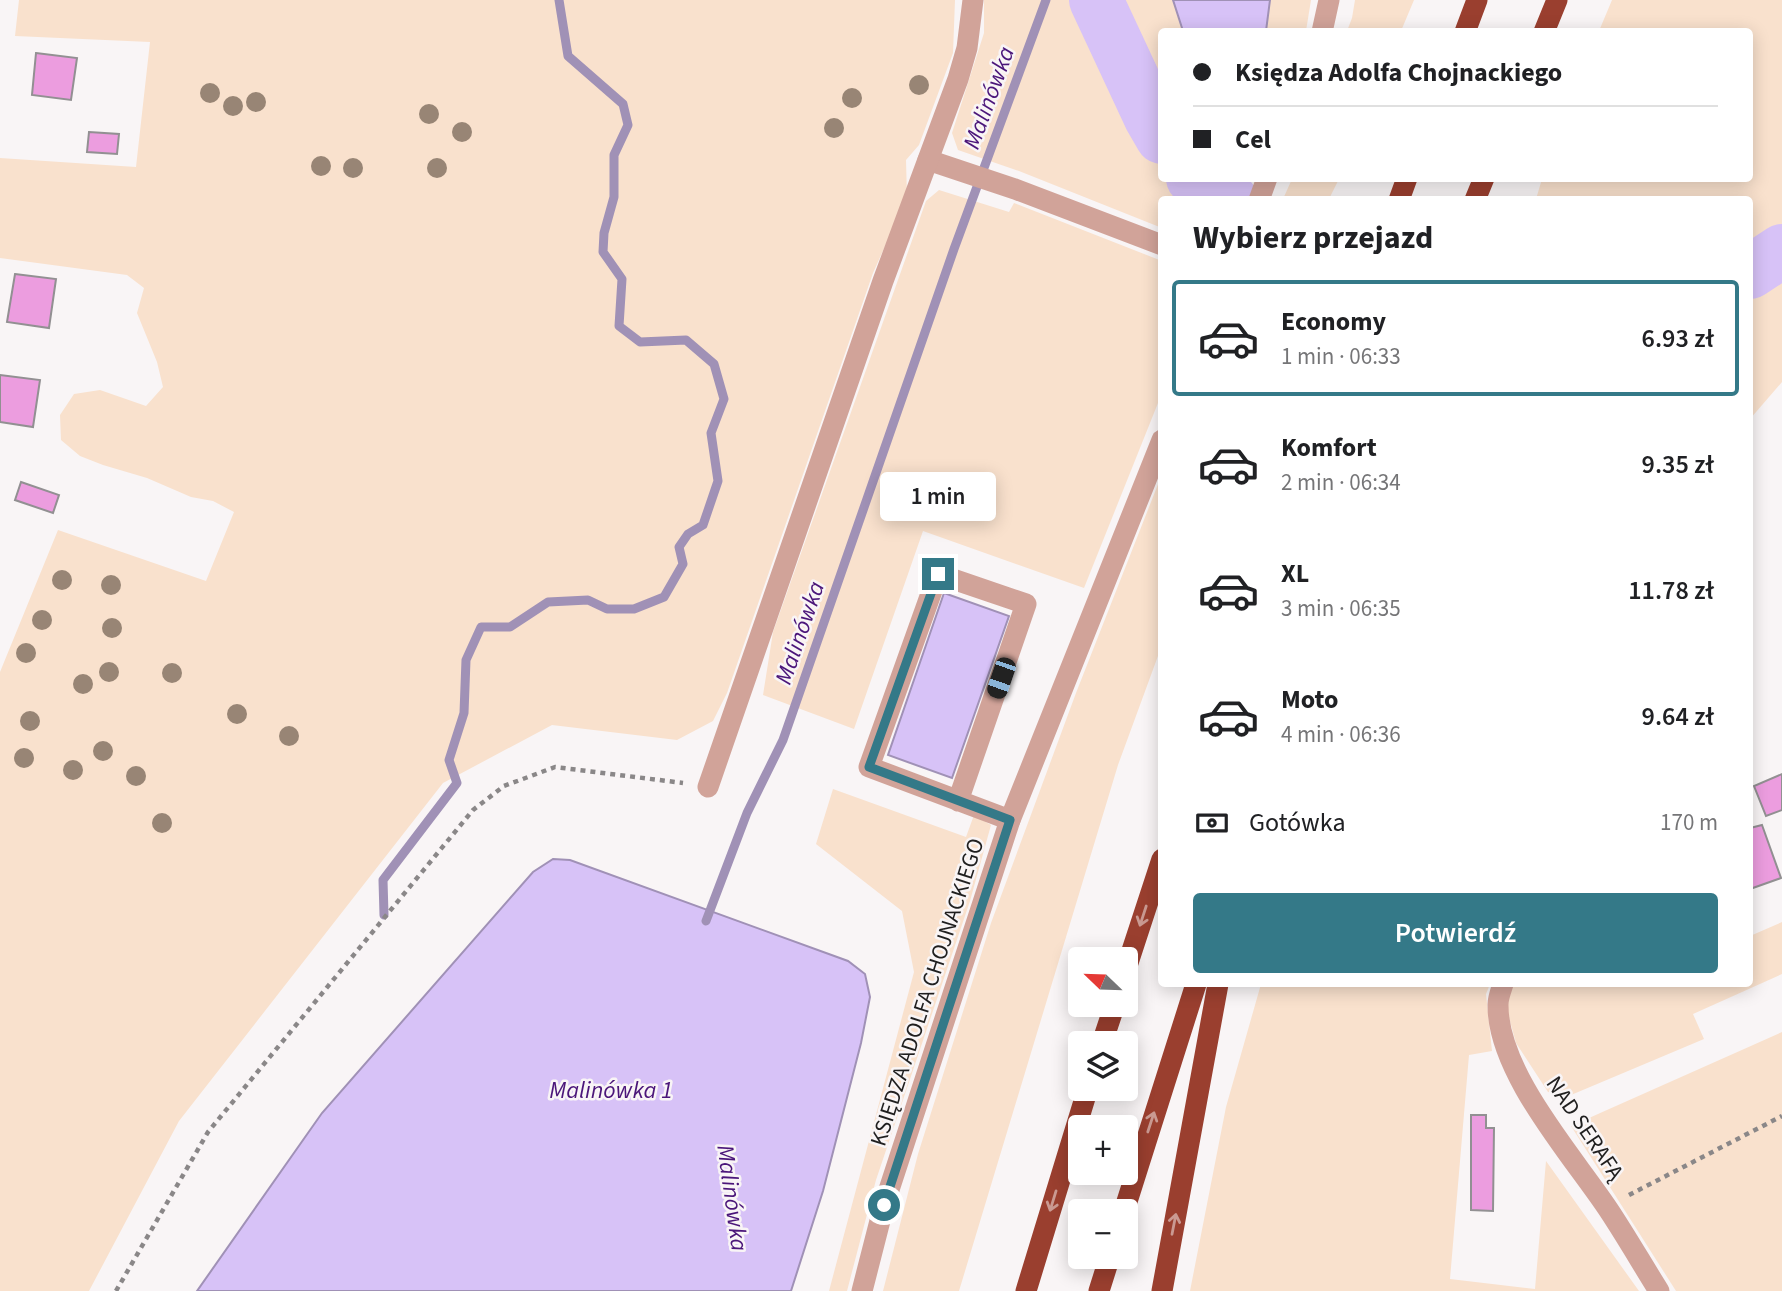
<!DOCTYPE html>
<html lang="pl">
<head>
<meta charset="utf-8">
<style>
	body { margin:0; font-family:"Source Sans 3",sans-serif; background:#f2f2f2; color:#202124; height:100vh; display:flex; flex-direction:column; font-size:26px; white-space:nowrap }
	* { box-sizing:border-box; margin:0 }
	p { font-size:23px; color:#757577 }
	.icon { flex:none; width:38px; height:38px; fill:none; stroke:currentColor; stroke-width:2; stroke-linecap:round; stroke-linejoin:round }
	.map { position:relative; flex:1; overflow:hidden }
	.sheet { position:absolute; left:1158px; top:196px; width:595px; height:791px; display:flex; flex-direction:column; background:#fff; border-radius:7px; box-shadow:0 4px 18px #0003 }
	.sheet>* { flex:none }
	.hud { position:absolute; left:1158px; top:28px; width:595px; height:154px; border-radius:7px; box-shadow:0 4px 18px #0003; display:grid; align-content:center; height:154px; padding:0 35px; background:#fff }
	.needle { width:46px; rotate:293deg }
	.tools { position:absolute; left:1068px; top:947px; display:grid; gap:14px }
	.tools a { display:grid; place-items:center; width:70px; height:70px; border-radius:7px; background:#fff; box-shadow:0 4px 18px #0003; font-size:35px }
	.end { position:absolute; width:32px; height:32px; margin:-16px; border:9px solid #347988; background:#fff; box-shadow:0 0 0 4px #fff }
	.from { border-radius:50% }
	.bubble { position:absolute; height:49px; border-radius:7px; background:#fff; box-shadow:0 4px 18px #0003; font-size:23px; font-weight:600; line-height:49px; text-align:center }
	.car { position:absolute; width:21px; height:42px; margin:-21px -10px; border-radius:9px; box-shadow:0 0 5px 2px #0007; background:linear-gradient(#222 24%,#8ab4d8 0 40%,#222 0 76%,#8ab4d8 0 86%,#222 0) }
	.hud b { display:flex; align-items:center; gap:24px; height:66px; font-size:26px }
	.hud b+b { border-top:2px solid #e0e0e0 }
	.hud i { width:18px; height:18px; background:#202124 }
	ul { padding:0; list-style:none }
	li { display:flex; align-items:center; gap:21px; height:116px; margin:0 14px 10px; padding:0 21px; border:4px solid transparent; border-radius:7px }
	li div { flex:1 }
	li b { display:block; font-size:26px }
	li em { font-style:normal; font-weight:600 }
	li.selected { border-color:#347988 }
	li>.icon { width:63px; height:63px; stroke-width:1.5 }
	h2 { padding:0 35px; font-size:32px; line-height:84px }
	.pay { display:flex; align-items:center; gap:18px; height:77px; padding:0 35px; font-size:26px }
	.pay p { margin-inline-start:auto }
	.action { display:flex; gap:14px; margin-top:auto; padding:14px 35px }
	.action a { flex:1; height:80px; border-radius:7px; background:#347988; color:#fff; font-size:28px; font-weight:600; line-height:80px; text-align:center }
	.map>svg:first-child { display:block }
	.green { fill:#f9e1cd }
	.water { fill:#d7c2f7; stroke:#a091b6; stroke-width:2 }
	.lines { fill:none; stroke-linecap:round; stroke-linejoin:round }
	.stream { stroke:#a091b6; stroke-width:9 }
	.river { stroke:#d7c2f7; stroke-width:54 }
	.building { fill:#ec9ddf; stroke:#929092; stroke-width:2 }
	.path { stroke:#8a8788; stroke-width:4.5; stroke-dasharray:5 5; stroke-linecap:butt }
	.minor { stroke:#d1a399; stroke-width:21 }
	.highway { stroke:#9a3f2f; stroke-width:21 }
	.tree { fill:#988575 }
	.oneway { stroke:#ca9a92 }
	.route { stroke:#347988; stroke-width:9 }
	.labels { text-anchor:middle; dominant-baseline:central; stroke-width:5; stroke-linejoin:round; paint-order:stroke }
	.street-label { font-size:23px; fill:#201f1f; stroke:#f9f5f6 }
	.water-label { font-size:24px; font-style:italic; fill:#4b167a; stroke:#f9f5f6 }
</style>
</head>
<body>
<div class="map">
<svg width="1782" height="1291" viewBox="0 0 1782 1291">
	<rect width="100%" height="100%" fill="#f9f5f6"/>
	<!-- green -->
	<g class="green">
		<polygon points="19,0 955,0 953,53 919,145 906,160 907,197 873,273 727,693 713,721 677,740 552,725 443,783 179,1121 89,1291 0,1291 0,672 58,530 206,581 234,512 213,501 191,497 147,478 103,465 80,456 61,440 60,415 74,394 100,390 146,406 163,387 157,362 137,313 144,288 127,275 0,258 0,158 136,167 150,42 15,36"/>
		<polygon points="984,0 1173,0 1183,31 1162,32 1162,178 1246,179 1237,199 1162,200 1162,228 1019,171 958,150 952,133 984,33"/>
		<polygon points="1270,0 1311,0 1306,31 1266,32"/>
		<polygon points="1355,0 1414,0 1401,31 1347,31 1352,18"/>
		<polygon points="1612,0 1782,0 1782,382 1750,419 1750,200 1536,199 1542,179 1750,178 1750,32 1599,31"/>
		<polygon points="1292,179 1292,178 1339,179 1329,199 1283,199"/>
		<polygon points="939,190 1009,212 1014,203 1162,261 1162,393 1084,588 923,531 854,729 763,695 773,632 926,201"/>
		<polygon points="1162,474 1162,645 1118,765 959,1291 883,1291 918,1154 991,923 1076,693"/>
		<polygon points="833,789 966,837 974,815 991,825 970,901 876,1180 847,1291 829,1291 914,972 902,911 816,844"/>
		<polygon points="1782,922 1782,974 1693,1014 1704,1039 1571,1095 1548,1092 1516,1043 1505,1003 1513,984 1750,984 1750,936"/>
		<polygon points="1261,984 1490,984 1486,994 1492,1051 1469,1055 1450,1279 1535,1289 1546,1161 1639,1291 1190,1291 1226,1107"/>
		<polygon points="1782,1032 1782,1291 1676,1291 1571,1126"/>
	</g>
	<!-- water -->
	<g class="water">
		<polygon points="1173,0 1270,0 1266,31 1183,31"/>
		<polygon points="944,593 1009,616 952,778 888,755"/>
		<polygon points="553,859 570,860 848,961 865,974 870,997 861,1043 823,1191 791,1291 197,1291 322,1113 533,872"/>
	</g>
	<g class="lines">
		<!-- stream -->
		<g class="stream">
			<polyline points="384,915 383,880 457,783 449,760 464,713 466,660 481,627 510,627 548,602 588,600 607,609 634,609 664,597 683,564 679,547 688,534 703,525 718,481 711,433 724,399 714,364 686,340 640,342 619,326 622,279 603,252 604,233 614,197 614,155 628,125 623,104 568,56 559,0"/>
			<polyline points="706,921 747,813 783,740 954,249 1046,0"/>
		</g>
		<!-- river -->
		<g class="river">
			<polyline points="1096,0 1151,118 1162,137"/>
			<polyline points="1193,178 1200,186 1231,200"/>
			<polyline points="1750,272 1782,251"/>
		</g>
	</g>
	<!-- building -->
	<g class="building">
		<polygon points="36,53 77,58 71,100 32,95"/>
		<polygon points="89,132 119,134 117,154 87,152"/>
		<polygon points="15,274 56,279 49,328 7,322"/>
		<polygon points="0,375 40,380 33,427 0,422"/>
		<polygon points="21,482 59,495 53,513 15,500"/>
		<polygon points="1782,774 1782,810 1766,816 1754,786"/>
		<polygon points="1762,825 1781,878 1750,889 1750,828"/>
		<polygon points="1471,1115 1486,1115 1486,1128 1494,1128 1493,1211 1471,1210"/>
	</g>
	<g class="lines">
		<!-- path -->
		<g class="path">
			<polyline points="1629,1195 1782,1116"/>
			<polyline points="116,1291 208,1132 473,810 504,786 555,767 683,783"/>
		</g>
		<!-- minor -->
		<g class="minor">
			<polyline points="1322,32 1329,0"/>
			<polyline points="928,160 1015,189 1162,245"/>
			<polyline points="1259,200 1267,178"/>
			<polyline points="708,787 883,281 958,79 967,48 973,0"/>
			<polyline points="958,801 1026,604 938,574 869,767 1010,820"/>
			<path d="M1503,984C1501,990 1498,998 1498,1004C1497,1072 1572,1155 1608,1209C1626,1236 1642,1264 1659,1291"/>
			<polyline points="862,1291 884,1205 1010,820 1162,440"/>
		</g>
		<!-- highway -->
		<g class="highway">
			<polyline points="1465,32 1477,0"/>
			<polyline points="1544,32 1557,0"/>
			<polyline points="1399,200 1407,178"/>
			<polyline points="1475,200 1484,178"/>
			<polyline points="1125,972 1162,859"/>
			<polyline points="1102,1043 1115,1004"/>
			<polyline points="1124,1211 1196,984"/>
			<polyline points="1026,1291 1088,1088"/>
			<polyline points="1099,1291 1110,1256"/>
			<polyline points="1162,1291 1218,984"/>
		</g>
	</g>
	<!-- trees -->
	<g class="tree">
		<circle cx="919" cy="85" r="10"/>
		<circle cx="210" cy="93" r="10"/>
		<circle cx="852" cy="98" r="10"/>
		<circle cx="256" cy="102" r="10"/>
		<circle cx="233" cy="106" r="10"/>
		<circle cx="429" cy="114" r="10"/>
		<circle cx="834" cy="128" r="10"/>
		<circle cx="462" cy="132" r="10"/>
		<circle cx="321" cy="166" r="10"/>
		<circle cx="353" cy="168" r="10"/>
		<circle cx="437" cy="168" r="10"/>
		<circle cx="62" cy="580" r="10"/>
		<circle cx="111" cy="585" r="10"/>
		<circle cx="42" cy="620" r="10"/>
		<circle cx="112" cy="628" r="10"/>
		<circle cx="26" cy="653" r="10"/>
		<circle cx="109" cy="672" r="10"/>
		<circle cx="172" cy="673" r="10"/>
		<circle cx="83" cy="684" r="10"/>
		<circle cx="237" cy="714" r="10"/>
		<circle cx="30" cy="721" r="10"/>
		<circle cx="289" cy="736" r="10"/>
		<circle cx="103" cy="751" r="10"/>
		<circle cx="24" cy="758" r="10"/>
		<circle cx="73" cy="770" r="10"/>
		<circle cx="136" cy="776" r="10"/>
		<circle cx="162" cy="823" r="10"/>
	</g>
	<!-- one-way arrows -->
	<defs><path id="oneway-shaft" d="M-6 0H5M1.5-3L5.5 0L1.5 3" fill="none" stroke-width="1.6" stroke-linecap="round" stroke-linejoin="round" transform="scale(1.75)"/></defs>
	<g class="oneway">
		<use href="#oneway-shaft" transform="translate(1143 916) rotate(108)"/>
		<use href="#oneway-shaft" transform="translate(1151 1122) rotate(-72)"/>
		<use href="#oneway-shaft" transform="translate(1053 1201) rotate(107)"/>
		<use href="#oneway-shaft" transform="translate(1174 1224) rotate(-79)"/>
	</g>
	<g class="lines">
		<!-- route -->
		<polyline class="route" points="884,1205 1010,820 869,767 938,574"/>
	</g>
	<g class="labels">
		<!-- street labels -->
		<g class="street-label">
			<text transform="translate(927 992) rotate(-72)">KSIĘDZA ADOLFA CHOJNACKIEGO</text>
			<text transform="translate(1585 1128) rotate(56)">NAD SERAFĄ</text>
		</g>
		<!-- water labels -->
		<g class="water-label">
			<text transform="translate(989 98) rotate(-70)">Malinówka</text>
			<text transform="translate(800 633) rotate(-71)">Malinówka</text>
			<text x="611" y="1090">Malinówka 1</text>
			<text transform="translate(732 1198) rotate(82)">Malinówka</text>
		</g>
	</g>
</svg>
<div class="tools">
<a><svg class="needle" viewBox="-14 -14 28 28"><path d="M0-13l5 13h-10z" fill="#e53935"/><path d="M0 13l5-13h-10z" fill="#757577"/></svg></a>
<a><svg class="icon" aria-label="layers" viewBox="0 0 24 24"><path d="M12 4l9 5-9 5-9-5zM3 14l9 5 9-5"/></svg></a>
<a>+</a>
<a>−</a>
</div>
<i class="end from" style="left:884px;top:1205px"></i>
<i class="end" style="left:938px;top:574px"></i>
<div class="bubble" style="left:880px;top:472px;width:116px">1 min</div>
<i class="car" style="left:1001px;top:678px;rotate:199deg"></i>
<div class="hud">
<b><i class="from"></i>Księdza Adolfa Chojnackiego</b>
<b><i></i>Cel</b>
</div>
<section class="sheet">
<h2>Wybierz przejazd</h2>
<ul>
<li class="selected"><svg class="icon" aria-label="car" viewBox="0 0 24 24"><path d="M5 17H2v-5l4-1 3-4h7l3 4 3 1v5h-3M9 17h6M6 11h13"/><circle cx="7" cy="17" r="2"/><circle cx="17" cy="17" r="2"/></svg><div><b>Economy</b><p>1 min · 06:33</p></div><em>6.93 zł</em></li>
<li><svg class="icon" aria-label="car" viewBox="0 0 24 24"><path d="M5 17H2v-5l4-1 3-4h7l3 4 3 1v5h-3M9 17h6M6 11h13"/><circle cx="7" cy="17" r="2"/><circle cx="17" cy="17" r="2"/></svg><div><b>Komfort</b><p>2 min · 06:34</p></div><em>9.35 zł</em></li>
<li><svg class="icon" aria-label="car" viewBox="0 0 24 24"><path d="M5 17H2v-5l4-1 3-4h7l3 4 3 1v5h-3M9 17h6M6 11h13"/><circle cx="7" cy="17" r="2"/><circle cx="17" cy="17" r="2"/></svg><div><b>XL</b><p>3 min · 06:35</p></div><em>11.78 zł</em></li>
<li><svg class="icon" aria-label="car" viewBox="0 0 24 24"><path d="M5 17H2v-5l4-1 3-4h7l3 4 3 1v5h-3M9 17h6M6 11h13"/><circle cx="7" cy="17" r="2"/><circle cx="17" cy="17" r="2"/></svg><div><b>Moto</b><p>4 min · 06:36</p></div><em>9.64 zł</em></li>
</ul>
<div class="pay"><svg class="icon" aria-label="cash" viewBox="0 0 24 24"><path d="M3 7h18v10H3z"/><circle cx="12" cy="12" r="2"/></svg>Gotówka<p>170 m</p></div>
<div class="action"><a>Potwierdź</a></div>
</section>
</div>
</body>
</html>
